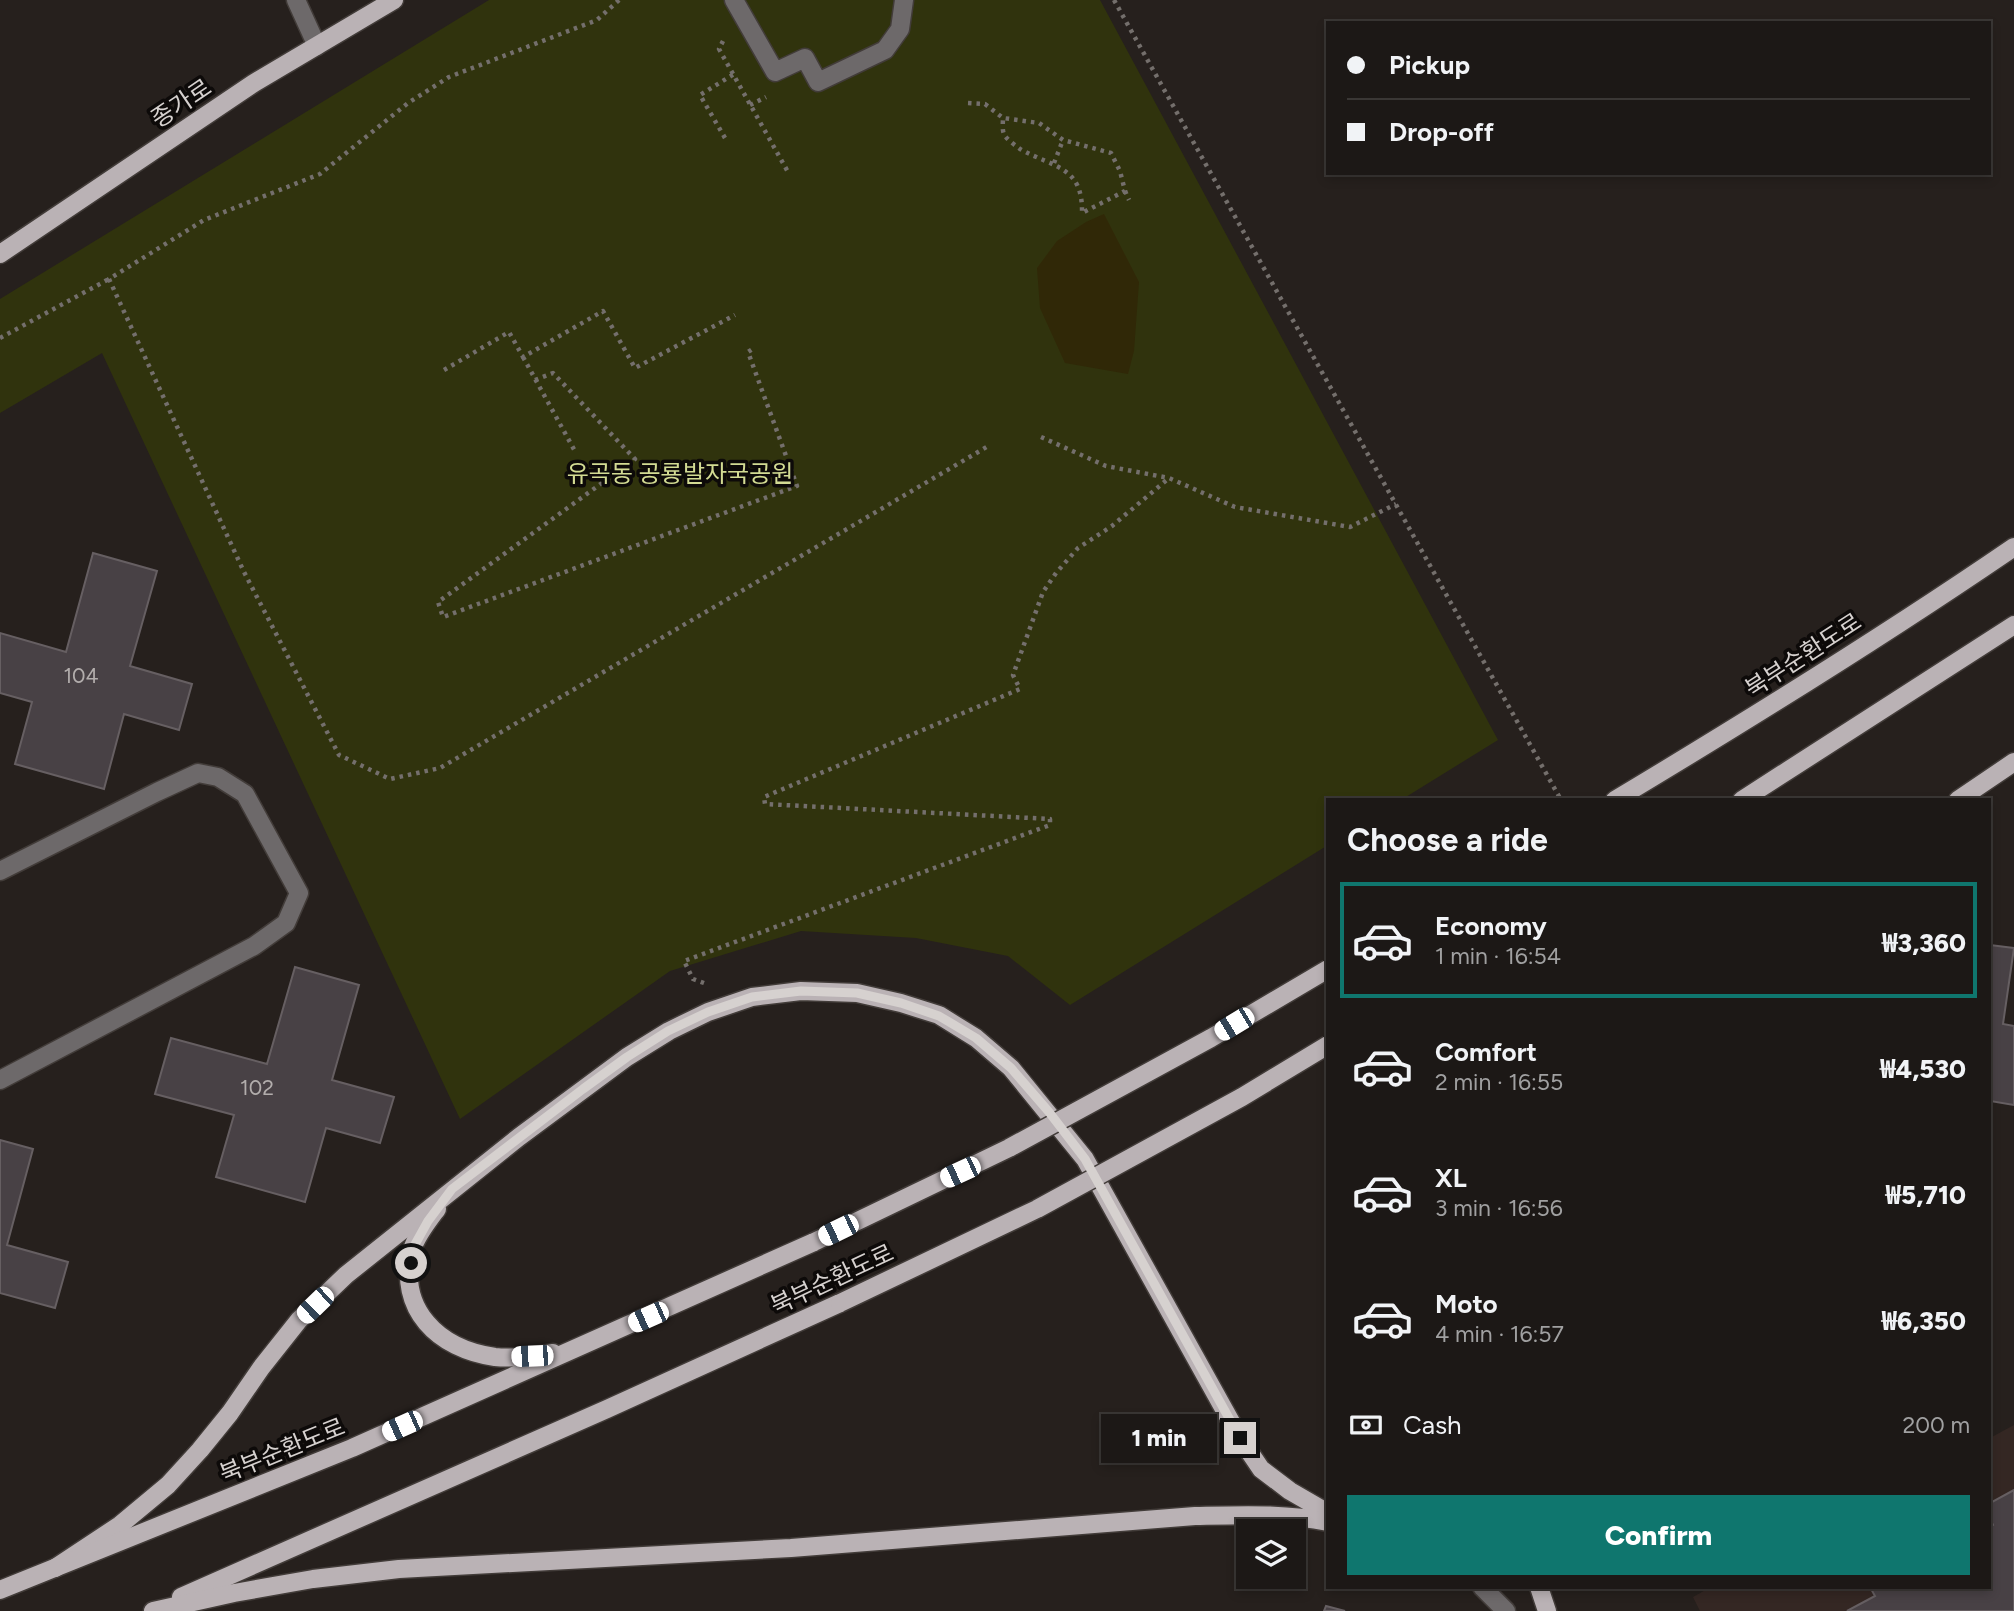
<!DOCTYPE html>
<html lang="en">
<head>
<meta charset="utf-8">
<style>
	body { margin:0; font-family:Figtree,"Noto Sans KR",sans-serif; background:#292523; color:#f1f3f6; height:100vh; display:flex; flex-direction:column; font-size:26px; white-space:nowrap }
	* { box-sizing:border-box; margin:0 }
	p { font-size:23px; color:#a0a0a1 }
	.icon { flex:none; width:38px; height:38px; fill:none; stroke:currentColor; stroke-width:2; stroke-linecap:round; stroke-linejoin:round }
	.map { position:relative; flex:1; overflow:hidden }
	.drawer { position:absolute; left:1326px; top:798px; width:665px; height:791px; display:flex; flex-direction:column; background:#1c1816; border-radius:0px; box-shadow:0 4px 10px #0003,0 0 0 2px #3a3735 }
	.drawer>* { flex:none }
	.top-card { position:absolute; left:1326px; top:21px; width:665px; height:154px; border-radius:0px; box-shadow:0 4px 10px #0003,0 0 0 2px #3a3735; display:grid; align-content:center; height:154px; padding:0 21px; background:#1c1816 }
	.controls { position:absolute; left:1236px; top:1519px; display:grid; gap:14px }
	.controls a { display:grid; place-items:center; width:70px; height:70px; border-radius:0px; background:#1c1816; box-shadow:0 4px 10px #0003,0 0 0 2px #3a3735; font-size:35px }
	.end { position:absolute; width:32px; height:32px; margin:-16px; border:9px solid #d6d1cf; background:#111; box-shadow:0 0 0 4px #111 }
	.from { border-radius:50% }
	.bubble { position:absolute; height:49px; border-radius:0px; background:#1c1816; box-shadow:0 4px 10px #0003,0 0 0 2px #3a3735; font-size:23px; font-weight:800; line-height:49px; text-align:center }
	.car { position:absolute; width:21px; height:42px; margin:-21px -10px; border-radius:9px; box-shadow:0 0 5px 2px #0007; background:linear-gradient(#fff 24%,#345 0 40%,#fff 0 76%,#345 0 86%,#fff 0) }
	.top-card b { display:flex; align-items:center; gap:24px; height:66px; font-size:26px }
	.top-card b+b { border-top:2px solid #3a3735 }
	.top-card i { width:18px; height:18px; background:#f1f3f6 }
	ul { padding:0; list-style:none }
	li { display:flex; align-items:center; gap:21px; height:116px; margin:0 14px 10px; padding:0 7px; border:4px solid transparent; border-radius:0px }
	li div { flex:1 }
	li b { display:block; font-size:26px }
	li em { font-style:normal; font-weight:800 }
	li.on { border-color:#0f766e }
	li>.icon { width:63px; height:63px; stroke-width:1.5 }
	h2 { padding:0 21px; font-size:32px; line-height:84px }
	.pay { display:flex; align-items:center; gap:18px; height:77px; padding:0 21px; font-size:26px }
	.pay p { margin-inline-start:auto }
	.primary-button { display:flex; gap:14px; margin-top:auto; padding:14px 21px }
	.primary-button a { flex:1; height:80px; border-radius:0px; background:#0f766e; color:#fff; font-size:28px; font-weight:800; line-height:80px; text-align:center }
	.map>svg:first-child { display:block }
	.built { fill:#342723 }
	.green { fill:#30330d }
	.sand { fill:#302807 }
	.building { fill:#484145; stroke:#665f62; stroke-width:2 }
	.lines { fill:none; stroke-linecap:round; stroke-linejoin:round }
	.minor-casing { stroke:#423c39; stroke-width:21 }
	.major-casing { stroke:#423c39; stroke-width:21 }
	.path { stroke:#746f6c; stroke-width:4.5; stroke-dasharray:3.5 5; stroke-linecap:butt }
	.minor { stroke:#6d696a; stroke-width:18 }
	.major { stroke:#bab2b5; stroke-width:18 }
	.major-bridge-casing { stroke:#423c39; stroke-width:21; stroke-linecap:butt }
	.major-bridge { stroke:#bab2b5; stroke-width:18 }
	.route { stroke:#d6d1cf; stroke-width:9 }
	.labels { text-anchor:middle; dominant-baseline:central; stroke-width:7; stroke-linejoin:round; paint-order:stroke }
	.number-label { font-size:21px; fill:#b2adac }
	.street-label { font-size:24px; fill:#d6d1cf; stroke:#0d0a09 }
	.park-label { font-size:24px; fill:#d3db93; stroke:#0d0a09 }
</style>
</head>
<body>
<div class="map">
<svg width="2014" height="1611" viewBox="0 0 2014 1611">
	<rect width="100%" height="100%" fill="#26201d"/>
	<!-- built -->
	<polygon class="built" points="2014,1425 2014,1611 1700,1611 1693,1597 1711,1587 1990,1587 1990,1438"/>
	<!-- green -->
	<polygon class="green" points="489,0 1100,0 1498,740 1401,800 1328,800 1328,845 1070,1005 1008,956 916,938 801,931 670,971 460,1119 102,353 0,413 0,299"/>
	<!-- sand -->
	<polygon class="sand" points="1104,214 1139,282 1134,351 1128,374 1065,363 1040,308 1037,268 1057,241 1086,222"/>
	<!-- building -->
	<g class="building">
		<polygon points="93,553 157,571 130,666 192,684 179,730 124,714 104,789 15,764 32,702 0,693 0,633 66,652"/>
		<polygon points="1990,945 2014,948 2003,1024 2014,1026 2014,1105 1990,1101"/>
		<polygon points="295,967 359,985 332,1080 394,1097 380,1143 326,1128 305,1202 216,1177 234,1115 155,1094 171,1038 267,1064"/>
		<polygon points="0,1140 33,1149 7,1245 68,1262 55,1308 0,1293 0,1294"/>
		<polygon points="2014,1490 2014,1611 1847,1611 1875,1596 1870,1587 1990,1587 1990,1527 1993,1525 1990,1519 1990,1503"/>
		<polygon points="1326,1606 1345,1611 1324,1611"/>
	</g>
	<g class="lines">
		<!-- minor casing -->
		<g class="minor-casing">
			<g id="minor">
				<polyline points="296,0 317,46"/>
				<polyline points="734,0 775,72 805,58 818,82 885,50 900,29 904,0"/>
				<polyline points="0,871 157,792 198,773 218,777 245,794 299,893 286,923 254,946 0,1080"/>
				<polyline points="1482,1587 1506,1611"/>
			</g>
		</g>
		<!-- major casing -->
		<g class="major-casing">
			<g id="major">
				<polyline points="0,254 254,83 394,0"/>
				<path d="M1615,800C1750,719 1884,636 2014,547"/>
				<polyline points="1742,800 2014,625"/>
				<polyline points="1958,800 2014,762"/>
				<path d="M437,1209C428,1221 416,1236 412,1250C397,1309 438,1349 495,1357C514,1359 535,1356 553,1353"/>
				<polyline points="55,1568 120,1525 168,1485 200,1450 230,1413 261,1368 299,1320 346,1275 519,1137 627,1057 669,1031 708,1012 752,997 801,991 857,993 901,1003 939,1015 976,1038 1011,1068 1085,1159 1240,1438 1261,1469 1290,1491 1328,1513"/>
				<polyline points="1539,1587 1547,1611"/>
				<polyline points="0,1590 352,1448 814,1242"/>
				<polyline points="181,1597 607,1409 840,1303"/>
				<path d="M153,1611L234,1593L313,1579L399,1569L791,1548L1195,1516C1240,1515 1285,1513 1328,1522"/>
			</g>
		</g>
		<!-- path -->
		<g class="path">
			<polyline points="619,0 597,20 449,77 408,103 320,174 204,220 109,279 244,572 339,755 390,779 440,768 990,445"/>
			<polyline points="1114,0 1561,800"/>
			<polyline points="723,41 719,49 788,172"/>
			<path d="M968,103L985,104L1003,118L1039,123L1063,140L1111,153L1120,171L1125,191L1082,213C1083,166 1054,168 1020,149C1015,145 1007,140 1004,134C1002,130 1003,122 1003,118"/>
			<polyline points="750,105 766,97"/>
			<polyline points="725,138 700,95 734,74"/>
			<polyline points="1054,163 1063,140"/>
			<polyline points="1125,191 1129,200"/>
			<polyline points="0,338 109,279"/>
			<polyline points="523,357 576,453"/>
			<polyline points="444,370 509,332 523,357 603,311 635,368 735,315"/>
			<polyline points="535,380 553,373 635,459 438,602 443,617 797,486 748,352 754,348"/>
			<polyline points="1041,437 1106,466 1169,478 1235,507 1350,527 1396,504"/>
			<polyline points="704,983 693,979 684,961 1050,825 1050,819 765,804 764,797 1020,689 1013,675 1043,592 1056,573 1078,548 1112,526 1169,478"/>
		</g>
		<!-- minor -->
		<use href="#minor" class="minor"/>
		<!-- major -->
		<use href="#major" class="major"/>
		<!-- major-bridge casing -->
		<g class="major-bridge-casing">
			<g id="major-bridge">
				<polyline points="814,1242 1009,1148 1211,1038 1328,969"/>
				<polyline points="840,1303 1037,1209 1242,1097 1328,1045"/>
			</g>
		</g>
		<!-- major-bridge -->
		<use href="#major-bridge" class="major-bridge"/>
	</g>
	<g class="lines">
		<!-- route -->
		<polyline class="route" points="411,1263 413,1248 428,1221 452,1189 583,1089 627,1057 668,1031 708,1012 752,997 801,991 857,993 901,1003 939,1016 976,1038 1011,1068 1049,1112 1085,1159 1240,1438"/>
	</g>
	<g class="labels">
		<!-- number labels -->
		<g class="number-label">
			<text x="81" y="675">104</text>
			<text x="257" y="1087">102</text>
		</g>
		<!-- street labels -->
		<g class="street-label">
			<text transform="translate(181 103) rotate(-34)">종가로</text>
			<text transform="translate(1803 655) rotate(-33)">북부순환도로</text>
			<text transform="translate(832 1279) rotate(-25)">북부순환도로</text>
			<text transform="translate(282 1450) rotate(-22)">북부순환도로</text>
		</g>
		<!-- park labels -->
		<g class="park-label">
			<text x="680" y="473">유곡동 공룡발자국공원</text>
		</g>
	</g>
</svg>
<div class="controls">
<a><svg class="icon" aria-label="layers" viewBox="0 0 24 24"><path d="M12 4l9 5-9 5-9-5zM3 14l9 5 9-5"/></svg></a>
</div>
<i class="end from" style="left:411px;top:1263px"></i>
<i class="end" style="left:1240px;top:1438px"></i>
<div class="bubble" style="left:1101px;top:1414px;width:116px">1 min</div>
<i class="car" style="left:1234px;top:1024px;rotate:239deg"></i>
<i class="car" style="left:960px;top:1172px;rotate:245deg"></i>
<i class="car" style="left:838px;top:1230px;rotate:244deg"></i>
<i class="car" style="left:315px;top:1305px;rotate:226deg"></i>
<i class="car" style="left:648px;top:1317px;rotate:246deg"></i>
<i class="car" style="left:532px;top:1356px;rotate:268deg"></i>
<i class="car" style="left:402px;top:1426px;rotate:246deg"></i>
<div class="top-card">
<b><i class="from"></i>Pickup</b>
<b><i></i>Drop-off</b>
</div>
<section class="drawer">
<h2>Choose a ride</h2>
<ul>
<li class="on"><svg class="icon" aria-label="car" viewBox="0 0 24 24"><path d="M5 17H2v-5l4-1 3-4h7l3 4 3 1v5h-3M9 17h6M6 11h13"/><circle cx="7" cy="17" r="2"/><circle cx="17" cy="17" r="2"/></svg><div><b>Economy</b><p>1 min · 16:54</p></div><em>₩3,360</em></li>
<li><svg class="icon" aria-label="car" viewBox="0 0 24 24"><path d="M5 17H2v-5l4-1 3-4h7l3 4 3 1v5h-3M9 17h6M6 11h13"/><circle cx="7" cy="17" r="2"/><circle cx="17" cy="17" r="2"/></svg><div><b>Comfort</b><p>2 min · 16:55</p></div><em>₩4,530</em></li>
<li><svg class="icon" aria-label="car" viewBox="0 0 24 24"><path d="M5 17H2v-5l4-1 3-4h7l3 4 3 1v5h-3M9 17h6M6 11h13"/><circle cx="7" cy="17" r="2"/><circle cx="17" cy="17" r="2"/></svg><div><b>XL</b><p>3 min · 16:56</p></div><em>₩5,710</em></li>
<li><svg class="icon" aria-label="car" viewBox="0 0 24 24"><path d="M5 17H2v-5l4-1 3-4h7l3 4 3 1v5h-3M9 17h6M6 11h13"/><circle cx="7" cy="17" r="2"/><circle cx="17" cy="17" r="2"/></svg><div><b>Moto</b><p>4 min · 16:57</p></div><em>₩6,350</em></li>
</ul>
<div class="pay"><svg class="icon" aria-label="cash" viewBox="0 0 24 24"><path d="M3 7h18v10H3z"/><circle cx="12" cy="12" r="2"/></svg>Cash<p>200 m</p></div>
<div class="primary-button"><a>Confirm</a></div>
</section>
</div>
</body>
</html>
